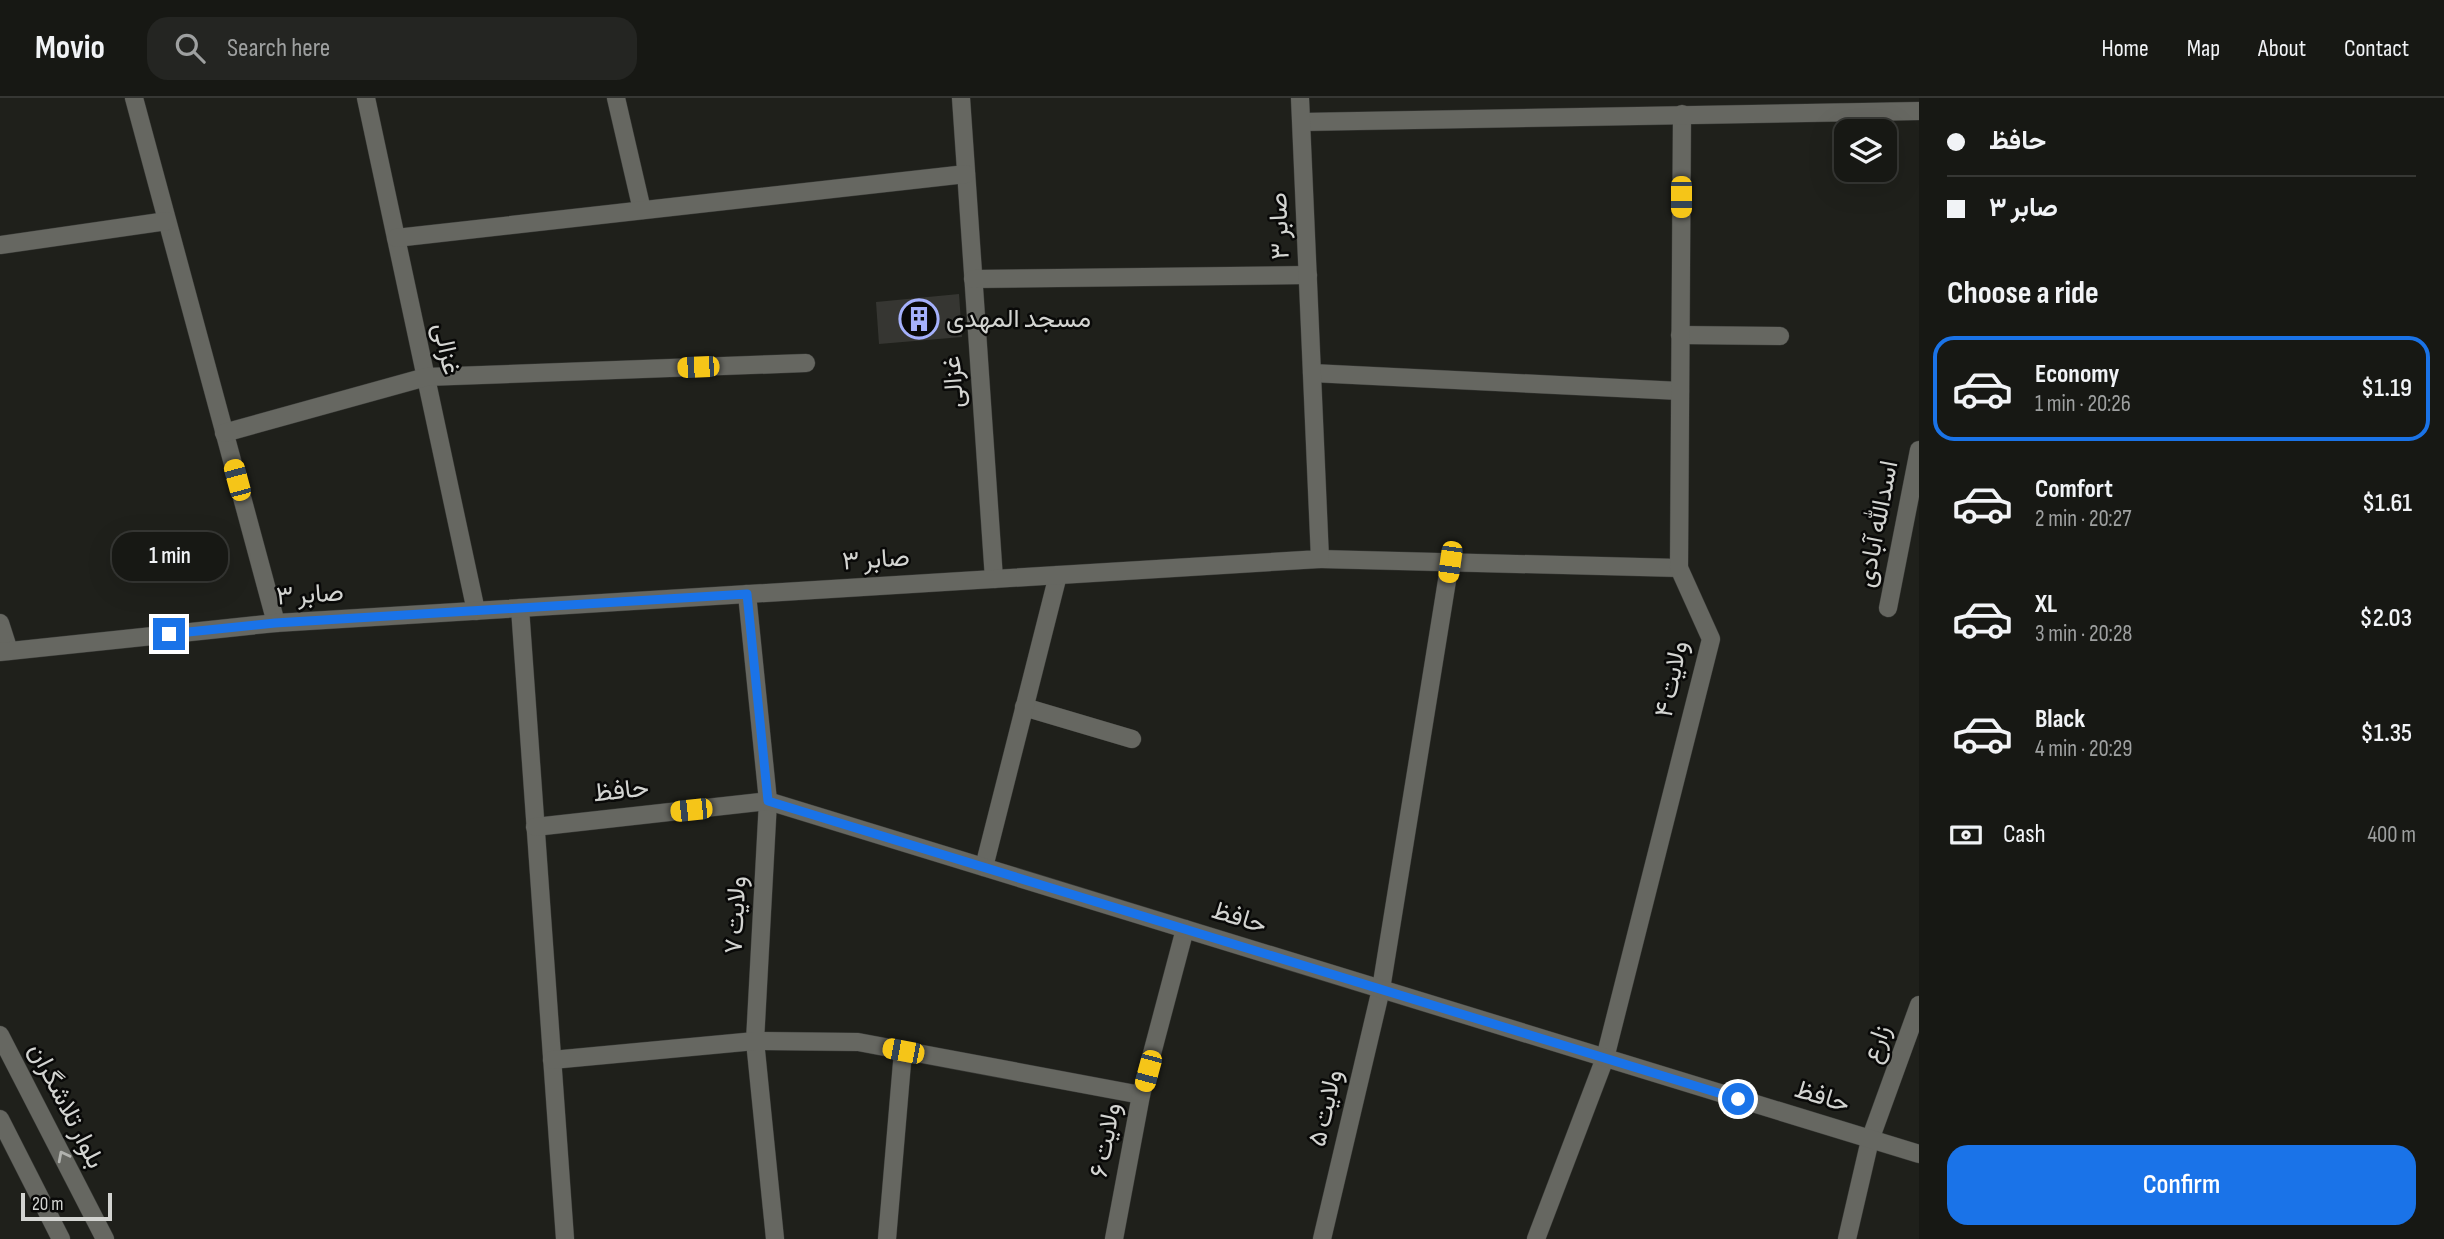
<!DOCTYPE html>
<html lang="en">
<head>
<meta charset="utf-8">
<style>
	body { margin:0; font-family:"Sofia Sans Condensed",Vazirmatn,sans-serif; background:#242522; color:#f1f3f6; height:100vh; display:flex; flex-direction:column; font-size:26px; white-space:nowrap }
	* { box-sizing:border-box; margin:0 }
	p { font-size:23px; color:#9ea0a0 }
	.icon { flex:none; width:38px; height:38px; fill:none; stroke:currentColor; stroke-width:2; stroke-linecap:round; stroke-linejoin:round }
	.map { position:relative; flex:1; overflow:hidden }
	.sheet { display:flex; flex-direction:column; background:#171814; width:525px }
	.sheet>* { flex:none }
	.banner { display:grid; align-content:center; height:154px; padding:0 28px; background:#171814 }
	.tools { position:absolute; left:1834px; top:21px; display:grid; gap:14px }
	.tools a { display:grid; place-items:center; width:63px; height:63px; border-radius:14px; background:#171814; box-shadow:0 7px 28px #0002,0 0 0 2px #363734; font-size:35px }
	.scale { position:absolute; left:21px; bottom:18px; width:91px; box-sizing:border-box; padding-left:7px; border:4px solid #d3d4d1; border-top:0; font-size:19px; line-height:24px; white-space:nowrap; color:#d3d4d1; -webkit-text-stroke:5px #090908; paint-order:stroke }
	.end { position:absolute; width:32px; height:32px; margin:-16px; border:9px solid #1a73e8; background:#fff; box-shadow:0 0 0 4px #fff }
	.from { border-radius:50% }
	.bubble { position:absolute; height:49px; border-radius:21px; background:#171814; box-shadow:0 7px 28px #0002,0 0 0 2px #363734; font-size:23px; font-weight:600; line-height:49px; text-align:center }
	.car { position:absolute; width:21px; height:42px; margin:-21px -10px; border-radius:9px; box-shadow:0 0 5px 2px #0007; background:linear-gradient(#f5c518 24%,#345 0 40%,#f5c518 0 76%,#345 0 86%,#f5c518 0) }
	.banner b { display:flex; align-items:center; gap:24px; height:66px; font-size:26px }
	.banner b+b { border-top:2px solid #363734 }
	.banner i { width:18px; height:18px; background:#f1f3f6 }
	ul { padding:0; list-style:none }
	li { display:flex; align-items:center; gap:21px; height:105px; margin:0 14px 10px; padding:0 14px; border:4px solid transparent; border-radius:21px }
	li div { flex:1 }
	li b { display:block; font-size:26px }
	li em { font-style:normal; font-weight:600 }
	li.on { border-color:#1a73e8 }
	li>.icon { width:63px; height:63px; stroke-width:1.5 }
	h2 { padding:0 28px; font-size:32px; line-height:84px }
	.pay { display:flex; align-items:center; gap:18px; height:77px; padding:0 28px; font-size:26px }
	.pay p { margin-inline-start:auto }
	.action { display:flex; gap:14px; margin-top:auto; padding:14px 28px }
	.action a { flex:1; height:80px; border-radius:21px; background:#1a73e8; color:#fff; font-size:28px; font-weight:600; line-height:80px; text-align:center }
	header { display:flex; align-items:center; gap:42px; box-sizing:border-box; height:98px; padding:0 35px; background:#171814; border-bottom:2px solid #363734 }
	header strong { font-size:33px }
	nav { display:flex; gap:38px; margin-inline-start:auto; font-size:24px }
	.search { width:490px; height:63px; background:#242522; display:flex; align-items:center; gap:18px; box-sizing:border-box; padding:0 24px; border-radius:21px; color:#9ea0a0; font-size:26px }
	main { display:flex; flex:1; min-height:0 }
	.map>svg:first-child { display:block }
	.building { fill:#363632 }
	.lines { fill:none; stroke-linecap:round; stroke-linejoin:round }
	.minor-casing { stroke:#393a37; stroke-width:19 }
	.tertiary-casing { stroke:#393a37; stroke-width:19 }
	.minor { stroke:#666761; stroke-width:18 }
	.tertiary { stroke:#666761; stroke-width:18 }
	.oneway { stroke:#b2b3af }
	.route { stroke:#1a73e8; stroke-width:9 }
	.labels { text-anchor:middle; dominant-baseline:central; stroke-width:5; stroke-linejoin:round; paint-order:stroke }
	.street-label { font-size:26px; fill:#d3d4d1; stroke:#090908 }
	.poi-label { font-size:26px; fill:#d3d4d1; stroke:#090908; text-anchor:start }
</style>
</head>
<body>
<header>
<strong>Movio</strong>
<div class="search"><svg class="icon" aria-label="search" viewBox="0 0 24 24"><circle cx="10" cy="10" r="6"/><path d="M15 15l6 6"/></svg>Search here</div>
<nav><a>Home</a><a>Map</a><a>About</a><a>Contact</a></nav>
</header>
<main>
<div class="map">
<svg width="1919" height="1141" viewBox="0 0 1919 1141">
	<rect width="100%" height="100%" fill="#1f201b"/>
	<!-- building -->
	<polygon class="building" points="959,196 962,239 879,246 876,204"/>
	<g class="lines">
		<!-- minor casing -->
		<g class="minor-casing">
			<g id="minor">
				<polyline points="134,0 276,525"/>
				<polyline points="366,0 476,513"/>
				<polyline points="616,0 642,112"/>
				<polyline points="961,0 994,481"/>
				<polyline points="396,140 966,76"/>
				<polyline points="0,147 167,123"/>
				<polyline points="973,181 1308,177"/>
				<polyline points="1680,237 1780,238"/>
				<polyline points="1312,275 1680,293"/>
				<polyline points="224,335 426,279 806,265"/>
				<polyline points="1320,461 1679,470"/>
				<polyline points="747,496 768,703 755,943 775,1141"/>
				<polyline points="520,510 565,1141"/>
				<polyline points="1888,510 1919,352"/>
				<polyline points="0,525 9,553"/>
				<polyline points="1024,609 1132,641"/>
				<polyline points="984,769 1058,477"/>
				<polyline points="552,962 755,943 858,944 1141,997"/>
				<polyline points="887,1141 903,953"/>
				<polyline points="1114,1141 1141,997 1185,831"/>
				<polyline points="1322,1141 1381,891 1450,464"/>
				<polyline points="1536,1141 1605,960 1711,541 1679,470 1682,16"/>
				<polyline points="1847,1141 1870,1042 1919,907"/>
			</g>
		</g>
		<!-- tertiary casing -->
		<g class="tertiary-casing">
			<g id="tertiary">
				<polyline points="1302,24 1919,13"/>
				<polyline points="0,554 276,525 1320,461 1300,0"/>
				<polyline points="535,729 768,703 1919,1056"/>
				<polyline points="0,937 105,1141"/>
				<polyline points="0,1021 61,1141"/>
			</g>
		</g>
		<!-- minor -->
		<use href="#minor" class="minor"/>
		<!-- tertiary -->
		<use href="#tertiary" class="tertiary"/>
	</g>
	<!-- one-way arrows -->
	<defs><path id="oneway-chevron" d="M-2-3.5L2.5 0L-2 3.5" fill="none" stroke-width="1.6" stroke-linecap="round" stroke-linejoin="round" transform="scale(1.75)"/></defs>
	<use class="oneway" href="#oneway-chevron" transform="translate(63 1058) rotate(-117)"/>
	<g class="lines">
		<!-- route -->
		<polyline class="route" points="169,536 275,525 747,496 768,703 1738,1001"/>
	</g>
	<!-- icons -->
	<defs>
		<g id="building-ring" transform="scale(2.0125)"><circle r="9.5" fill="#090908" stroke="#a5b1fc" stroke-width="1.5"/><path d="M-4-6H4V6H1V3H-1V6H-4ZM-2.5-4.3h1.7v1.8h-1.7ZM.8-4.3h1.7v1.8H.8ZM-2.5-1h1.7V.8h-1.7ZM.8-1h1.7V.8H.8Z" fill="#a5b1fc"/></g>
	</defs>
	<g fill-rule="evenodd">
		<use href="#building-ring" x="919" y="221"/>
	</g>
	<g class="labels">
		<!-- street labels -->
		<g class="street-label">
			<text transform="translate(1280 128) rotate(-92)">صابر ۳</text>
			<text transform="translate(446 251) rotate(78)">غزالی</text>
			<text transform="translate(954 284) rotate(-94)">غزالی</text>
			<text transform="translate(1878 426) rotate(-79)">اسدالله آبادی</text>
			<text transform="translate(876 462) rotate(-4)">صابر ۳</text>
			<text transform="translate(310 497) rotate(-4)">صابر ۳</text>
			<text transform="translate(1672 581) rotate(-78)">ولایت ۴</text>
			<text transform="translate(621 693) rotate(-6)">حافظ</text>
			<text transform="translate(736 817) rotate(-87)">ولایت ۷</text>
			<text transform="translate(1239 820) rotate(17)">حافظ</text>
			<text transform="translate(1877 946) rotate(-70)">زارع</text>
			<text transform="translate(1822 999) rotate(17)">حافظ</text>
			<text transform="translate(66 1008) rotate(63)">بلوار تلاشگران</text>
			<text transform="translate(1326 1010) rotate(-77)">ولایت ۵</text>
			<text transform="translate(1106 1042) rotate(-79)">ولایت ۶</text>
		</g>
		<!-- poi labels -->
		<g class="poi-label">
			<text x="946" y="221">مسجد المهدی</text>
		</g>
	</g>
</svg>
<div class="tools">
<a><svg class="icon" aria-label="layers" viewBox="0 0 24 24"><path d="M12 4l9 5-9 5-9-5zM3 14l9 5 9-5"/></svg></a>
</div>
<div class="scale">20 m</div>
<i class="end from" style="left:1738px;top:1001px"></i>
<i class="end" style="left:169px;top:536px"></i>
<div class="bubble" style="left:112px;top:434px;width:116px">1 min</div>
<i class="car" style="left:1681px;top:99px;rotate:180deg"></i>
<i class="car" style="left:698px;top:269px;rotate:268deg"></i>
<i class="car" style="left:237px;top:382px;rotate:345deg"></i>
<i class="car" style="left:1450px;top:464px;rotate:188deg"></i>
<i class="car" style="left:691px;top:712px;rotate:264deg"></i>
<i class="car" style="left:903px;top:953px;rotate:281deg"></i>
<i class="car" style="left:1148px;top:973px;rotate:195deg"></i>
</div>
<section class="sheet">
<div class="banner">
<b><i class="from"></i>حافظ</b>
<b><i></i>صابر ۳</b>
</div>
<h2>Choose a ride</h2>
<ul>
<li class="on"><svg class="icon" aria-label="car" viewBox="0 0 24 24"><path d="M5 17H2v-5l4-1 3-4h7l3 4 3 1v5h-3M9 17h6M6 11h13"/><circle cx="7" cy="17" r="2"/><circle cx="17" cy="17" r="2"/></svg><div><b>Economy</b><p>1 min · 20:26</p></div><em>$1.19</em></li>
<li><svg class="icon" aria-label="car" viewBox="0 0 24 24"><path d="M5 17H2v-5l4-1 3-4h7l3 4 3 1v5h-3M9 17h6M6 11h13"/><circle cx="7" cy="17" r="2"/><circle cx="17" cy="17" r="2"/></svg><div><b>Comfort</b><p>2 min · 20:27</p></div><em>$1.61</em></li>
<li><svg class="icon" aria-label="car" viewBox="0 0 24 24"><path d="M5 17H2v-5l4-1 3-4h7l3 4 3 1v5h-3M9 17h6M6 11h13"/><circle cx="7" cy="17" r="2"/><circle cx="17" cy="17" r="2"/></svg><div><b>XL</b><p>3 min · 20:28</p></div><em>$2.03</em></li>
<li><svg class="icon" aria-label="car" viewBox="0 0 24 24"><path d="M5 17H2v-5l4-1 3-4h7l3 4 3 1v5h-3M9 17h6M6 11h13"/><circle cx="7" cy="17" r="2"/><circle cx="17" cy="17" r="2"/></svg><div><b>Black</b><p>4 min · 20:29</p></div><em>$1.35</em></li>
</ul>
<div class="pay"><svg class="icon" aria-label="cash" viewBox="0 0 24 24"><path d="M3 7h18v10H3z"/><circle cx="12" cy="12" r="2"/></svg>Cash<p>400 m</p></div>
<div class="action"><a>Confirm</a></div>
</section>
</main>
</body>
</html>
